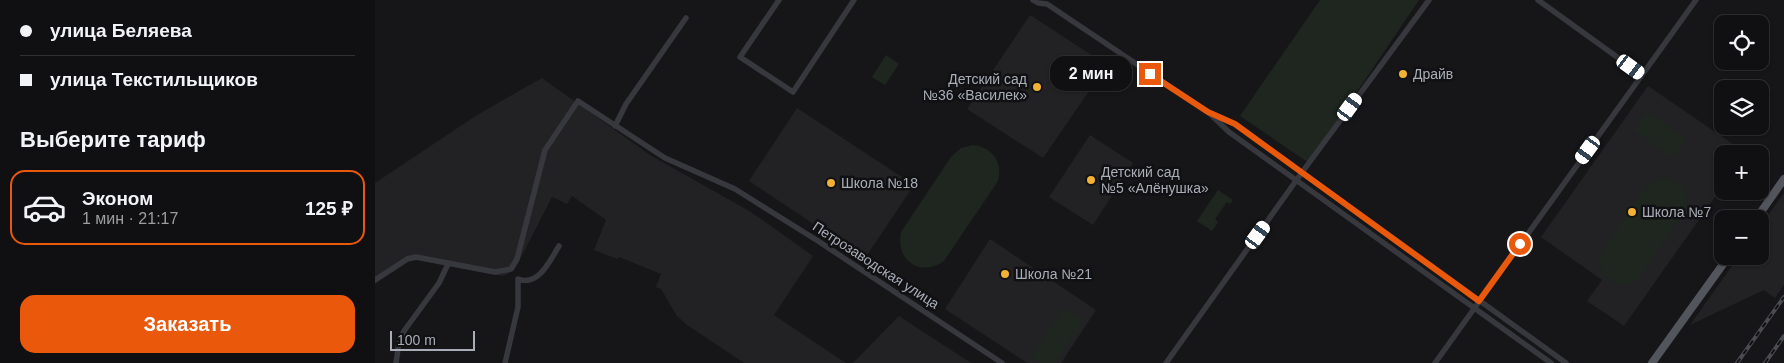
<!DOCTYPE html>
<html lang="ru">
<head>
<meta charset="utf-8">
<style>
	body { margin:0; font-family:Helvetica,sans-serif; background:#1e1e20; color:#f1f3f6; height:100vh; display:flex; flex-direction:column; font-size:19px; white-space:nowrap }
	* { box-sizing:border-box; margin:0 }
	p { font-size:16px; color:#9c9d9f }
	.icon { flex:none; width:28px; height:28px; fill:none; stroke:currentColor; stroke-width:2; stroke-linecap:round; stroke-linejoin:round }
	.map { position:relative; flex:1; overflow:hidden }
	.panel { display:flex; flex-direction:column; background:#101012; width:375px }
	.panel>* { flex:none }
	.guide { display:grid; align-content:center; height:110px; padding:0 20px; background:#101012 }
	.buttons { position:absolute; left:1339px; top:15px; display:grid; gap:10px }
	.buttons a { display:grid; place-items:center; width:55px; height:55px; border-radius:10px; background:#101012; box-shadow:0 1px 4px #0004,0 0 0 1px #303032; font-size:25px }
	.scale { position:absolute; left:15px; bottom:12px; width:85px; box-sizing:border-box; padding-left:5px; border:2px solid #a8adb8; border-top:0; font-size:14px; line-height:18px; white-space:nowrap; color:#a8adb8; -webkit-text-stroke:4px #111113; paint-order:stroke }
	.end { position:absolute; width:22px; height:22px; margin:-11px; border:6px solid #ea580c; background:#fff; box-shadow:0 0 0 2px #fff }
	.from { border-radius:50% }
	.bubble { position:absolute; height:35px; border-radius:15px; background:#101012; box-shadow:0 1px 4px #0004,0 0 0 1px #303032; font-size:16px; font-weight:800; line-height:35px; text-align:center }
	.car { position:absolute; width:15px; height:30px; margin:-15px -8px; border-radius:6px; box-shadow:0 0 4px 1px #0007; background:linear-gradient(#fff 24%,#345 0 40%,#fff 0 76%,#345 0 86%,#fff 0) }
	.guide b { display:flex; align-items:center; gap:18px; height:48px; font-size:19px }
	.guide b+b { border-top:1px solid #303032 }
	.guide i { width:12px; height:12px; background:#f1f3f6 }
	ul { padding:0; list-style:none }
	li { display:flex; align-items:center; gap:15px; height:75px; margin:0 10px 8px; padding:0 10px; border:2px solid transparent; border-radius:15px }
	li div { flex:1 }
	li b { display:block; font-size:19px }
	li em { font-style:normal; font-weight:800 }
	li.active { border-color:#ea580c }
	li>.icon { width:45px; height:45px; stroke-width:1.5 }
	h2 { padding:0 20px; font-size:22px; line-height:60px }
	.button { display:flex; gap:10px; margin-top:auto; padding:10px 20px }
	.button a { flex:1; height:58px; border-radius:15px; background:#ea580c; color:#fff; font-size:20px; font-weight:800; line-height:58px; text-align:center }
	main { display:flex; flex:1; min-height:0 }
	.map>svg:first-child { display:block }
	.built { fill:#222225 }
	.green { fill:#1e261f }
	.lines { fill:none; stroke-linecap:round; stroke-linejoin:round }
	.minor { stroke:#37383d; stroke-width:5.5 }
	.major { stroke:#53555c; stroke-width:8 }
	.rail-casing { stroke:#4a4c52; stroke-width:4 }
	.rail { stroke:#111113; stroke-width:2; stroke-dasharray:5.5; stroke-linecap:butt }
	.route { stroke:#ea580c; stroke-width:6 }
	.poi-dot { fill:#f2b134; stroke:#111113; stroke-width:2 }
	.labels { text-anchor:middle; dominant-baseline:central; stroke-width:5; stroke-linejoin:round; paint-order:stroke }
	.poi-label { font-size:14px; fill:#a8adb8; stroke:#111113; text-anchor:start }
	.street-label { font-size:14px; fill:#a8adb8; stroke:#111113 }
</style>
</head>
<body>
<main>
<section class="panel">
<div class="guide">
<b><i class="from"></i>улица Беляева</b>
<b><i></i>улица Текстильщиков</b>
</div>
<h2>Выберите тариф</h2>
<ul>
<li class="active"><svg class="icon" aria-label="car" viewBox="0 0 24 24"><path d="M5 17H2v-5l4-1 3-4h7l3 4 3 1v5h-3M9 17h6M6 11h13"/><circle cx="7" cy="17" r="2"/><circle cx="17" cy="17" r="2"/></svg><div><b>Эконом</b><p>1 мин · 21:17</p></div><em>125 ₽</em></li>
</ul>
<div class="button"><a>Заказать</a></div>
</section>
<div class="map">
<svg width="1409" height="363" viewBox="0 0 1409 363">
	<rect width="100%" height="100%" fill="#161618"/>
	<!-- built -->
	<g class="built">
		<polygon points="655,15 732,65 668,158 592,109"/>
		<polygon points="167,78 275,155 376,212 438,256 399,315 471,363 369,363 312,325 302,316 286,289 281,287 286,274 244,257 242,259 219,250 231,220 197,196 192,204 177,197 141,267 133,274 127,276 110,273 42,260 35,261 0,284 0,183 102,115"/>
		<polygon points="1273,86 1371,153 1348,154 1347,187 1249,326 1212,301 1227,280 1166,237"/>
		<polygon points="422,108 539,185 490,258 374,181"/>
		<polygon points="715,135 758,163 718,225 674,197"/>
		<polygon points="1409,193 1409,285 1400,298 1389,290 1315,325 1364,256 1385,256 1385,226"/>
		<polygon points="615,239 721,310 686,363 652,363 570,309"/>
		<polygon points="524,316 596,363 478,363"/>
	</g>
	<!-- green -->
	<g class="green">
		<polygon points="945,0 1044,0 934,163 865,116"/>
		<polygon points="511,55 524,64 510,85 497,77"/>
		<polygon points="1271,113 1277,114 1310,137 1310,141 1300,156 1294,156 1260,131 1260,128"/>
		<path d="M598,145C617,147 628,162 623,181L569,261C545,278 520,260 526,232L576,157L586,148Z"/>
		<path d="M1289,178C1307,180 1316,193 1311,210L1263,280C1243,293 1219,277 1226,253L1270,188L1278,181Z"/>
		<polygon points="843,190 858,200 855,204 852,202 840,219 843,222 837,231 822,221"/>
		<polygon points="689,307 709,321 680,363 665,363 656,357"/>
	</g>
	<g class="lines">
		<!-- minor -->
		<g class="minor">
			<polyline points="404,0 365,57 418,92 479,0"/>
			<polyline points="658,0 663,3 672,4 833,112 854,132 1176,363"/>
			<polyline points="1163,0 1267,75"/>
			<polyline points="838,114 860,124 1191,363"/>
			<polyline points="240,126 251,104 311,18"/>
			<polyline points="0,280 32,259 41,257 120,272 136,269 142,259 170,150 203,101 290,158 360,189 443,241 627,363"/>
			<polyline points="21,363 24,342 29,331 64,283 73,264"/>
			<path d="M130,363L143,307V279C164,287 175,260 184,246"/>
			<polyline points="791,363 928,171 1054,0"/>
			<polyline points="1060,363 1321,0"/>
		</g>
		<!-- major -->
		<g class="major">
			<polyline points="1381,219 1409,179"/>
			<polyline points="1277,363 1354,256"/>
		</g>
		<!-- rail casing -->
		<g class="rail-casing">
			<g id="rail">
				<polyline points="1362,363 1409,297"/>
				<polyline points="1390,363 1409,336"/>
			</g>
		</g>
		<!-- rail -->
		<use href="#rail" class="rail"/>
	</g>
	<g class="lines">
		<!-- route -->
		<polyline class="route" points="775,74 833,112 860,124 1104,301 1145,244"/>
	</g>
	<!-- markers -->
	<g class="poi-dot">
		<circle cx="1028" cy="74" r="5"/>
		<circle cx="662" cy="87" r="5"/>
		<circle cx="716" cy="180" r="5"/>
		<circle cx="456" cy="183" r="5"/>
		<circle cx="1257" cy="212" r="5"/>
		<circle cx="630" cy="274" r="5"/>
	</g>
	<g class="labels">
		<!-- poi labels -->
		<g class="poi-label">
			<text x="1038" y="74">Драйв</text>
			<text x="652" y="79" text-anchor="end">Детский сад<tspan x="652" dy="16">№36 «Василек»</tspan></text>
			<text x="726" y="172">Детский сад<tspan x="726" dy="16">№5 «Алёнушка»</tspan></text>
			<text x="466" y="183">Школа №18</text>
			<text x="1267" y="212">Школа №7</text>
			<text x="640" y="274">Школа №21</text>
		</g>
		<!-- street labels -->
		<g class="street-label">
			<text transform="translate(501 265) rotate(33)">Петрозаводская улица</text>
		</g>
	</g>
</svg>
<div class="buttons">
<a><svg class="icon" aria-label="locate" viewBox="0 0 24 24"><circle cx="12" cy="12" r="6"/><path d="M12 2v4M12 18v4M2 12h4M18 12h4"/></svg></a>
<a><svg class="icon" aria-label="layers" viewBox="0 0 24 24"><path d="M12 4l9 5-9 5-9-5zM3 14l9 5 9-5"/></svg></a>
<a>+</a>
<a>−</a>
</div>
<div class="scale">100 m</div>
<i class="end from" style="left:1145px;top:244px"></i>
<i class="end" style="left:775px;top:74px"></i>
<div class="bubble" style="left:675px;top:56px;width:82px">2 мин</div>
<i class="car" style="left:1256px;top:67px;rotate:126deg"></i>
<i class="car" style="left:975px;top:107px;rotate:36deg"></i>
<i class="car" style="left:1213px;top:150px;rotate:216deg"></i>
<i class="car" style="left:883px;top:235px;rotate:36deg"></i>
</div>
</main>
</body>
</html>
